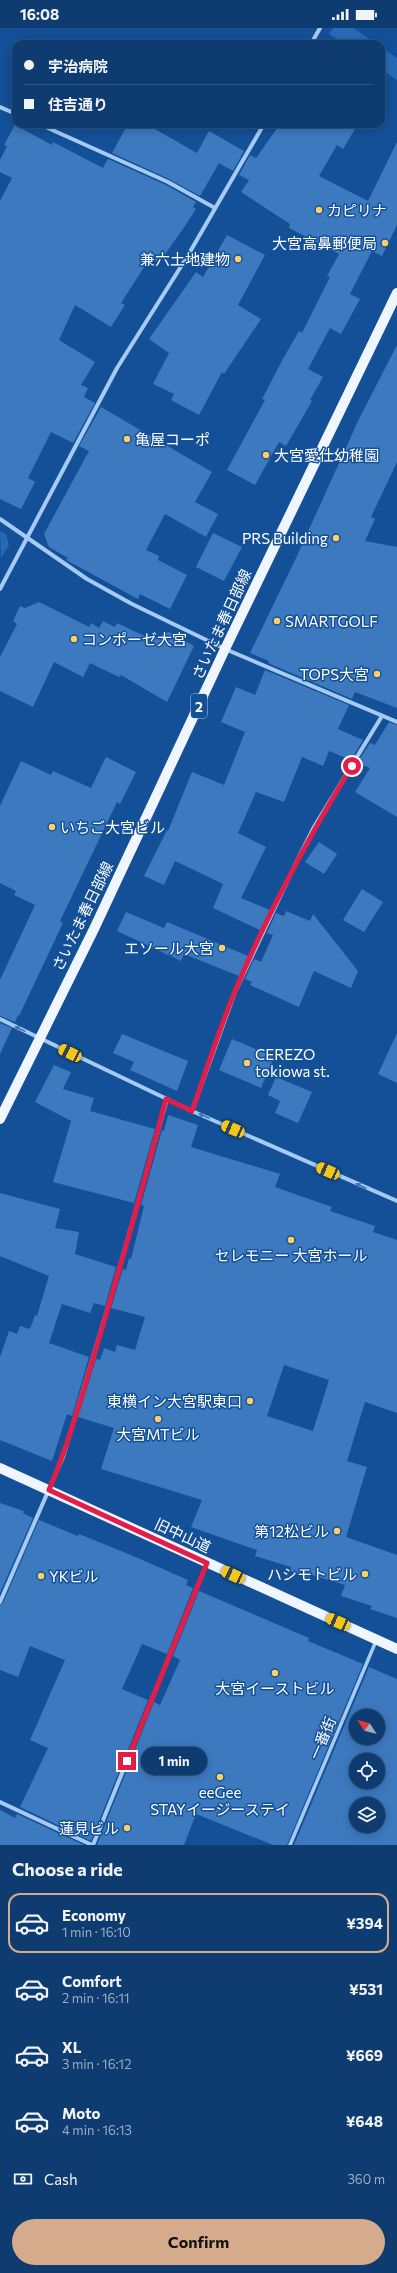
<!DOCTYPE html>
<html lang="en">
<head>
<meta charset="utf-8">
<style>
	body { margin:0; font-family:Commissioner,"Noto Sans JP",sans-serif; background:#1c4779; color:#f1f3f6; height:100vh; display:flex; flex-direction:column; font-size:15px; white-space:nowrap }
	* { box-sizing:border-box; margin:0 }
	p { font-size:13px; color:#9badc3 }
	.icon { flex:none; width:22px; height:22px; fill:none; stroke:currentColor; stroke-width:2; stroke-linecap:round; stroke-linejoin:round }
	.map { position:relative; height:1817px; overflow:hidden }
	.drawer { display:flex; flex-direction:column; background:#0e3c71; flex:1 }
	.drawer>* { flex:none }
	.top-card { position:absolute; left:12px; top:12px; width:373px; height:88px; border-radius:12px; box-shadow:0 2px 10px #0003,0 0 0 1px #2e5684; display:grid; align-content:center; height:88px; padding:0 12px; background:#0e3c71 }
	.needle { width:26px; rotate:306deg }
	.fabs { position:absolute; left:349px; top:1681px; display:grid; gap:8px }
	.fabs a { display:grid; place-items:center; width:36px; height:36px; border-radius:50%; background:#0e3c71; box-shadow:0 2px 10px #0003,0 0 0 1px #2e5684; font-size:20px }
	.end { position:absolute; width:18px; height:18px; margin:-9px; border:5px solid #e11d48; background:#fff; box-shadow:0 0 0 2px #fff }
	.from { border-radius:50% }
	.bubble { position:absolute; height:28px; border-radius:14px; background:#0e3c71; box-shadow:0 2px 10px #0003,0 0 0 1px #2e5684; font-size:13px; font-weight:700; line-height:28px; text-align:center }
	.car { position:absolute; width:12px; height:24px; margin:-12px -6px; border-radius:5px; box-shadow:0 0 3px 1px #0007; background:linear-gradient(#f5c518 24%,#345 0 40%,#f5c518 0 76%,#345 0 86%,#f5c518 0) }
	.top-card b { display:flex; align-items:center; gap:14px; height:38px; font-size:15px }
	.top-card b+b { border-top:1px solid #2e5684 }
	.top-card i { width:10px; height:10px; background:#f1f3f6 }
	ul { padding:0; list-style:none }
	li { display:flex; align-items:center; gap:12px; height:60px; margin:0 8px 6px; padding:0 4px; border:2px solid transparent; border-radius:12px }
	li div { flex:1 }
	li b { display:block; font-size:15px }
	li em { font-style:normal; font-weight:700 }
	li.on { border-color:#d6ab8b }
	li>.icon { width:36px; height:36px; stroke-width:1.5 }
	h2 { padding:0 12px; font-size:18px; line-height:48px }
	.pay { display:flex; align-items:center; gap:10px; height:44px; padding:0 12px; font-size:15px }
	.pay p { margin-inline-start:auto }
	.action { display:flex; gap:8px; margin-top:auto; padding:8px 12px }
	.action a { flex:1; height:46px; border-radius:24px; background:#d6ab8b; color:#111; font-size:16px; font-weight:700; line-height:46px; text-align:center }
	.status { display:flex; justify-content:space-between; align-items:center; height:28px; padding:0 20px; background:#0e3c71; direction:ltr }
	.status svg { height:11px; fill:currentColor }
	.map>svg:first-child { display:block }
	.green { fill:#266ab6 }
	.building { fill:#3c79bf; fill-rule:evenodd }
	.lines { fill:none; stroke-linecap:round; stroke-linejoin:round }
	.pedestrian { stroke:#a5caf3; stroke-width:3.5 }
	.minor { stroke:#a5caf3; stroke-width:4 }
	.primary { stroke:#f0f6ff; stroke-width:10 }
	.oneway { fill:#3f75b3 }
	.route { stroke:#e11d48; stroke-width:5 }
	.poi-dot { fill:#ffcf66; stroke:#135097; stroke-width:1.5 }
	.labels { text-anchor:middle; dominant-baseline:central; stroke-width:3; stroke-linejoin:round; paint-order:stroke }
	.shield { fill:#135097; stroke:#b8cae0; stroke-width:1 }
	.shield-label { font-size:14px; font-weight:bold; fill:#fff }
	.poi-label { font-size:15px; fill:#fff; stroke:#135097; text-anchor:end }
	.street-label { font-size:15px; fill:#fff; stroke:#135097 }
</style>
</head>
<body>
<div class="status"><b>16:08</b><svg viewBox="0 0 49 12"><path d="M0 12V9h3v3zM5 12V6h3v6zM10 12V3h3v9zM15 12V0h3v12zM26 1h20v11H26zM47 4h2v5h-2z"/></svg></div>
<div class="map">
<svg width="397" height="1817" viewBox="0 0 397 1817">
	<rect width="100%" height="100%" fill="#135097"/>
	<!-- green -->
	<g class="green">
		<polygon points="333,0 353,0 377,16 344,16 329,6"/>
		<polygon points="381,19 397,30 397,52 381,41"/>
		<polygon points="0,503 6,506 9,517 1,530"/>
	</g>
	<!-- building -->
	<g class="building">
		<polygon points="128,96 146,96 197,125 209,103 244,123 233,143 219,135 200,168 169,151 112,125"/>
		<polygon points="280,96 358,96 343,121 337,117 319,148 368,173 397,114 397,197 382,228 372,223 350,266 360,271 341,306 330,300 308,341 323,349 310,372 312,373 286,418 279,414 255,457 227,442 265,372 262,371 284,329 299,303 302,305 330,249 327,248 339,226 289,200 290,196 241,164 249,152 239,147 250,127 256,130"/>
		<polygon points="15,97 52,117 53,114 103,140 108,131 166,157 196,174 193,179 196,181 187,195 159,235 150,230 121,275 125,277 111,299 75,277 59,312 95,334 81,357 88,360 84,369 95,375 73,415 51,404 28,450 35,454 21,481 0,471 0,173 12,150 0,144 0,132 7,118 4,117"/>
		<polygon points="227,207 265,227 238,277 261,291 224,346 222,344 199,387 171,372 174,366 153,356 169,325 149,311 196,244 203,249"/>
		<polygon points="397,317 397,434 371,489 375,491 365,513 397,519 397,680 355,664 352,671 268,635 269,633 250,625 296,530 359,391"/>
		<polygon points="101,379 212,444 195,474 218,486 206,509 165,486 146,522 159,528 158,532 187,547 170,581 140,566 138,571 66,532 68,530 49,519 44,506 89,423 79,418"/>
		<polygon points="213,505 242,519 224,553 196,539"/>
		<polygon points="39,574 89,599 91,595 99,600 103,593 115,599 117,595 151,611 169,604 194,618 167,674 121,647 119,649 90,635 83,649 54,634 33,679 0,663 0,629 17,596 13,593 20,578 25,580"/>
		<polygon points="265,642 349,677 338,701 363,712 351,732 329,723 323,738 302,729 284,774 256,764 238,805 266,819 241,870 270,882 260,902 213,880 223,856 175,833 164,857 144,848 167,802 168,803 192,744 224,757 245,704 221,694 236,659 255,667"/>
		<polygon points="389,694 397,697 397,789 355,764 370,740 357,735 370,715 375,717"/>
		<polygon points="106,729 136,744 120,776 117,774 60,893 63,895 19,988 18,987 15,994 0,988 0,952 35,877 14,867 16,863 0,855 0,778 21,733 51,747 53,743 91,760"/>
		<polygon points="319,814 337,826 324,846 305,834"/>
		<polygon points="362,861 383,874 364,904 343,892"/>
		<polygon points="286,883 310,893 313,886 358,943 351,960 314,943 299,979 250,957 252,954 245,951 254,931 261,934 273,907 267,905 276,885 284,888"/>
		<polygon points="126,884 164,900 167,894 248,928 239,948 184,926 181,933 117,903"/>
		<polygon points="0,995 12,1000 0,1026"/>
		<polygon points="397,1005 397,1055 378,1046"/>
		<polygon points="122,1006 188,1033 177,1063 130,1042 134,1034 113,1025"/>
		<polygon points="232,1011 274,1029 261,1060 219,1042"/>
		<polygon points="54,1037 71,1044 63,1061 94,1070 90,1083 155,1101 134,1175 53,1154 71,1093 35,1074"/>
		<polygon points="276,1049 312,1064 298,1095 275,1085 280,1073 268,1067"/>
		<path d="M168,1087L198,1097L191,1119L280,1146L275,1159L332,1179L330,1183L375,1198L373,1204L397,1212V1385L365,1374L347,1433L367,1439L346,1509L397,1527V1590L370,1581L372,1578L341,1568L345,1557L309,1546L308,1550L290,1543L291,1539L255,1528L257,1522L191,1499L202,1472L101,1441L114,1400L78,1389L96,1331L100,1332L104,1320L115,1324L117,1317L135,1322L145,1289L111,1280L123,1241L126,1242L129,1230L131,1231L144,1178L141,1177L162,1102L164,1103ZM284,1337L329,1352L313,1403L267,1388Z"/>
		<polygon points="0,1165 60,1181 55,1200 79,1204 75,1226 116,1239 105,1278 94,1275 90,1285 62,1276 49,1315 89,1329 72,1388 67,1386 52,1433 0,1412 0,1329 9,1303 17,1306 20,1298 30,1301 35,1287 37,1288 49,1248 0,1228"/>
		<polygon points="0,1475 24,1483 23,1485 33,1490 0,1565"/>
		<polygon points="39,1492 78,1508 79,1506 131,1527 188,1552 186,1557 193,1560 167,1626 142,1616 122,1661 148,1672 91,1813 20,1779 48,1720 30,1712 65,1632 30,1618 18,1649 0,1642 0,1577 3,1575"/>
		<polygon points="199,1563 309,1610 308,1613 363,1636 287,1817 273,1817 196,1786 184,1817 97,1817 154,1674 160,1677 180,1632 173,1628"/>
		<path d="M369,1639L397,1651V1817H294ZM356,1688H378V1710H356ZM356,1732H378V1754H356ZM356,1776H378V1798H356Z"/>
		<polygon points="0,1782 15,1790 17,1786 84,1817 0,1817"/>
	</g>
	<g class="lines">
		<!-- pedestrian -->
		<polyline class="pedestrian" points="290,1817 376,1613"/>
		<!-- minor -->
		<g class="minor">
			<polyline points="311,16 320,0"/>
			<polyline points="0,79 16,86"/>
			<polyline points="39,96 168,154 215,180"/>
			<polyline points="0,491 87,551 132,576 225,621 397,694"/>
			<polyline points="0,561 117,340 187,229 264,96"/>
			<polyline points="0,991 192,1083 397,1173"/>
			<polyline points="192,1083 235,964 294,839 314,799 382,688"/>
			<polyline points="0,1574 63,1429 116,1252 167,1071"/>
			<polyline points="0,1774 92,1817"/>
			<polyline points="93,1817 207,1535"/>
		</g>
		<!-- primary -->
		<g class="primary">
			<polyline points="0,1091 94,901 225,621 397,265"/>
			<polyline points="0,1440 397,1621"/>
		</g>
	</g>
	<!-- one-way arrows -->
	<defs><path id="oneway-solid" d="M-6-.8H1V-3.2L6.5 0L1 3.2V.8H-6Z"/></defs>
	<g class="oneway">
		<use href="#oneway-solid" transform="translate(20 1001) rotate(-155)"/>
		<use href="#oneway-solid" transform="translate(204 1088) rotate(-156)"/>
		<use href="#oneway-solid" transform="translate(361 1158) rotate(-156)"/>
	</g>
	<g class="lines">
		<!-- route -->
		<path class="route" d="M127,1733L207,1535L49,1462C68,1417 81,1371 95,1324C120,1240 144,1156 166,1071L192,1083C206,1043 219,1002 235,963C268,885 308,810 352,738"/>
	</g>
	<!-- markers -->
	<g class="poi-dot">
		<circle cx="319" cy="182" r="4"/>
		<circle cx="385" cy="215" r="4"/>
		<circle cx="238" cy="231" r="4"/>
		<circle cx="127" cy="411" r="4"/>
		<circle cx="266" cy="427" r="4"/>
		<circle cx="336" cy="510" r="4"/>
		<circle cx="277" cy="593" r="4"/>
		<circle cx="74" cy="611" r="4"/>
		<circle cx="377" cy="646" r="4"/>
		<circle cx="52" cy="799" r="4"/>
		<circle cx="222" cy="920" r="4"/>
		<circle cx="247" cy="1035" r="4"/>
		<circle cx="291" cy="1212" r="4"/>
		<circle cx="250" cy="1373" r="4"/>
		<circle cx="158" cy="1391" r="4"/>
		<circle cx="337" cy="1503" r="4"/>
		<circle cx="365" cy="1546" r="4"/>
		<circle cx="41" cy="1548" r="4"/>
		<circle cx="275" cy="1645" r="4"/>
		<circle cx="220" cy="1749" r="4"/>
		<circle cx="127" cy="1800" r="4"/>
	</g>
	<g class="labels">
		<!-- shield labels -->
		<rect class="shield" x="191" y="666" width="16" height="24" rx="3"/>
		<g class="shield-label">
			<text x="199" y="678">2</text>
		</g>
		<!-- poi labels -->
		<g class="poi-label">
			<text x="327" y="182" text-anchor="start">カピリナ</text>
			<text x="377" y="215">大宮高鼻郵便局</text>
			<text x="230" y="231">兼六土地建物</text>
			<text x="135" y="411" text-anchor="start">亀屋コーポ</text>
			<text x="274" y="427" text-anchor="start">大宮愛仕幼稚園</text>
			<text x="328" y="510">PRS Building</text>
			<text x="285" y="593" text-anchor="start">SMARTGOLF</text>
			<text x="82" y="611" text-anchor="start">コンポーゼ大宮</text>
			<text x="369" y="646">TOPS大宮</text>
			<text x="60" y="799" text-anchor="start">いちご大宮ビル</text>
			<text x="214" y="920">エソール大宮</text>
			<text x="255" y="1026" text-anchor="start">CEREZO<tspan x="255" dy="17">tokiowa st.</tspan></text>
			<text x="291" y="1227" text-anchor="middle">セレモニー 大宮ホール</text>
			<text x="242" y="1373">東横イン大宮駅東口</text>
			<text x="158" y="1406" text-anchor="middle">大宮MTビル</text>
			<text x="329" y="1503">第12松ビル</text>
			<text x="357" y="1546">ハシモトビル</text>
			<text x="49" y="1548" text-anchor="start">YKビル</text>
			<text x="275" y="1660" text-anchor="middle">大宮イーストビル</text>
			<text x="220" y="1764" text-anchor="middle">eeGee<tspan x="220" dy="17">STAYイージーステイ</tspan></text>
			<text x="119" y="1800">蓮見ビル</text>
		</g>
		<!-- street labels -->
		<g class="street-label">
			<text transform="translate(221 596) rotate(-65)">さいたま春日部線</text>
			<text transform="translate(82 888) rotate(-64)">さいたま春日部線</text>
			<text transform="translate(183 1507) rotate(25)">旧中山道</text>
			<text transform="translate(322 1710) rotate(-67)">一番街</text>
		</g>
	</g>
</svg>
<div class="fabs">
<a><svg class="needle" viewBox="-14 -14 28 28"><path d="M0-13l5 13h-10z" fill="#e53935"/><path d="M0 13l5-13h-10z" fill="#9badc3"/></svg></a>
<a><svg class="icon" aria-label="locate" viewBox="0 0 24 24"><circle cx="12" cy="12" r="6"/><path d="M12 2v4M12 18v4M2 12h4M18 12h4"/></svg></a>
<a><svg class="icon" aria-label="layers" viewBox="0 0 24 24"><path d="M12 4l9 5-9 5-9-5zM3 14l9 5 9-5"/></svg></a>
</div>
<i class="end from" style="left:352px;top:738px"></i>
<i class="end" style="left:127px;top:1733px"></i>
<div class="bubble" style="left:141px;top:1719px;width:66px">1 min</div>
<i class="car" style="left:70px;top:1025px;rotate:296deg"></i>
<i class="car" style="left:233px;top:1101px;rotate:294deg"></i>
<i class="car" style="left:328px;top:1143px;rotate:294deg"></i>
<i class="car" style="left:233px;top:1547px;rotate:295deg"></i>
<i class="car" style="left:338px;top:1594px;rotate:294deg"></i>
<div class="top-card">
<b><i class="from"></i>宇治病院</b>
<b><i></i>住吉通り</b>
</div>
</div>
<section class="drawer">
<h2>Choose a ride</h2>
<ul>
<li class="on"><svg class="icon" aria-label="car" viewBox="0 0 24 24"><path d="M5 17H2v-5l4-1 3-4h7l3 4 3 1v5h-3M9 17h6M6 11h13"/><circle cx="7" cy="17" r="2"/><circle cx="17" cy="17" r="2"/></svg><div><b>Economy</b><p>1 min · 16:10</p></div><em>¥394</em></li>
<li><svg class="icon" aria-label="car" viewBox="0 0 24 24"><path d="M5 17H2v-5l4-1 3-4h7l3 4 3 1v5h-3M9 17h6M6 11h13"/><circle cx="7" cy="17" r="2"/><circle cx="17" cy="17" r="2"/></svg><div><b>Comfort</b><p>2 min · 16:11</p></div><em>¥531</em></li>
<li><svg class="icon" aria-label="car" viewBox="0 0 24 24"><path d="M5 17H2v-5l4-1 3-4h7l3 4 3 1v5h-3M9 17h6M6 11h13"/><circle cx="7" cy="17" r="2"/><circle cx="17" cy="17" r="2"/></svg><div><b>XL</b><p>3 min · 16:12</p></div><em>¥669</em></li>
<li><svg class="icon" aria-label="car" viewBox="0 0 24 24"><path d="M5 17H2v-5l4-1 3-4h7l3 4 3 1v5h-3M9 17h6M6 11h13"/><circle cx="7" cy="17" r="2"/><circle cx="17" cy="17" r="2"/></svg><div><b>Moto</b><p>4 min · 16:13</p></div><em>¥648</em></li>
</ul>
<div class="pay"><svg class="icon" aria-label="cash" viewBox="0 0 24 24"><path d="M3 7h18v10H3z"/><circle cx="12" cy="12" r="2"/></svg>Cash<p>360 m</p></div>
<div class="action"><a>Confirm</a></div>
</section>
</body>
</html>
